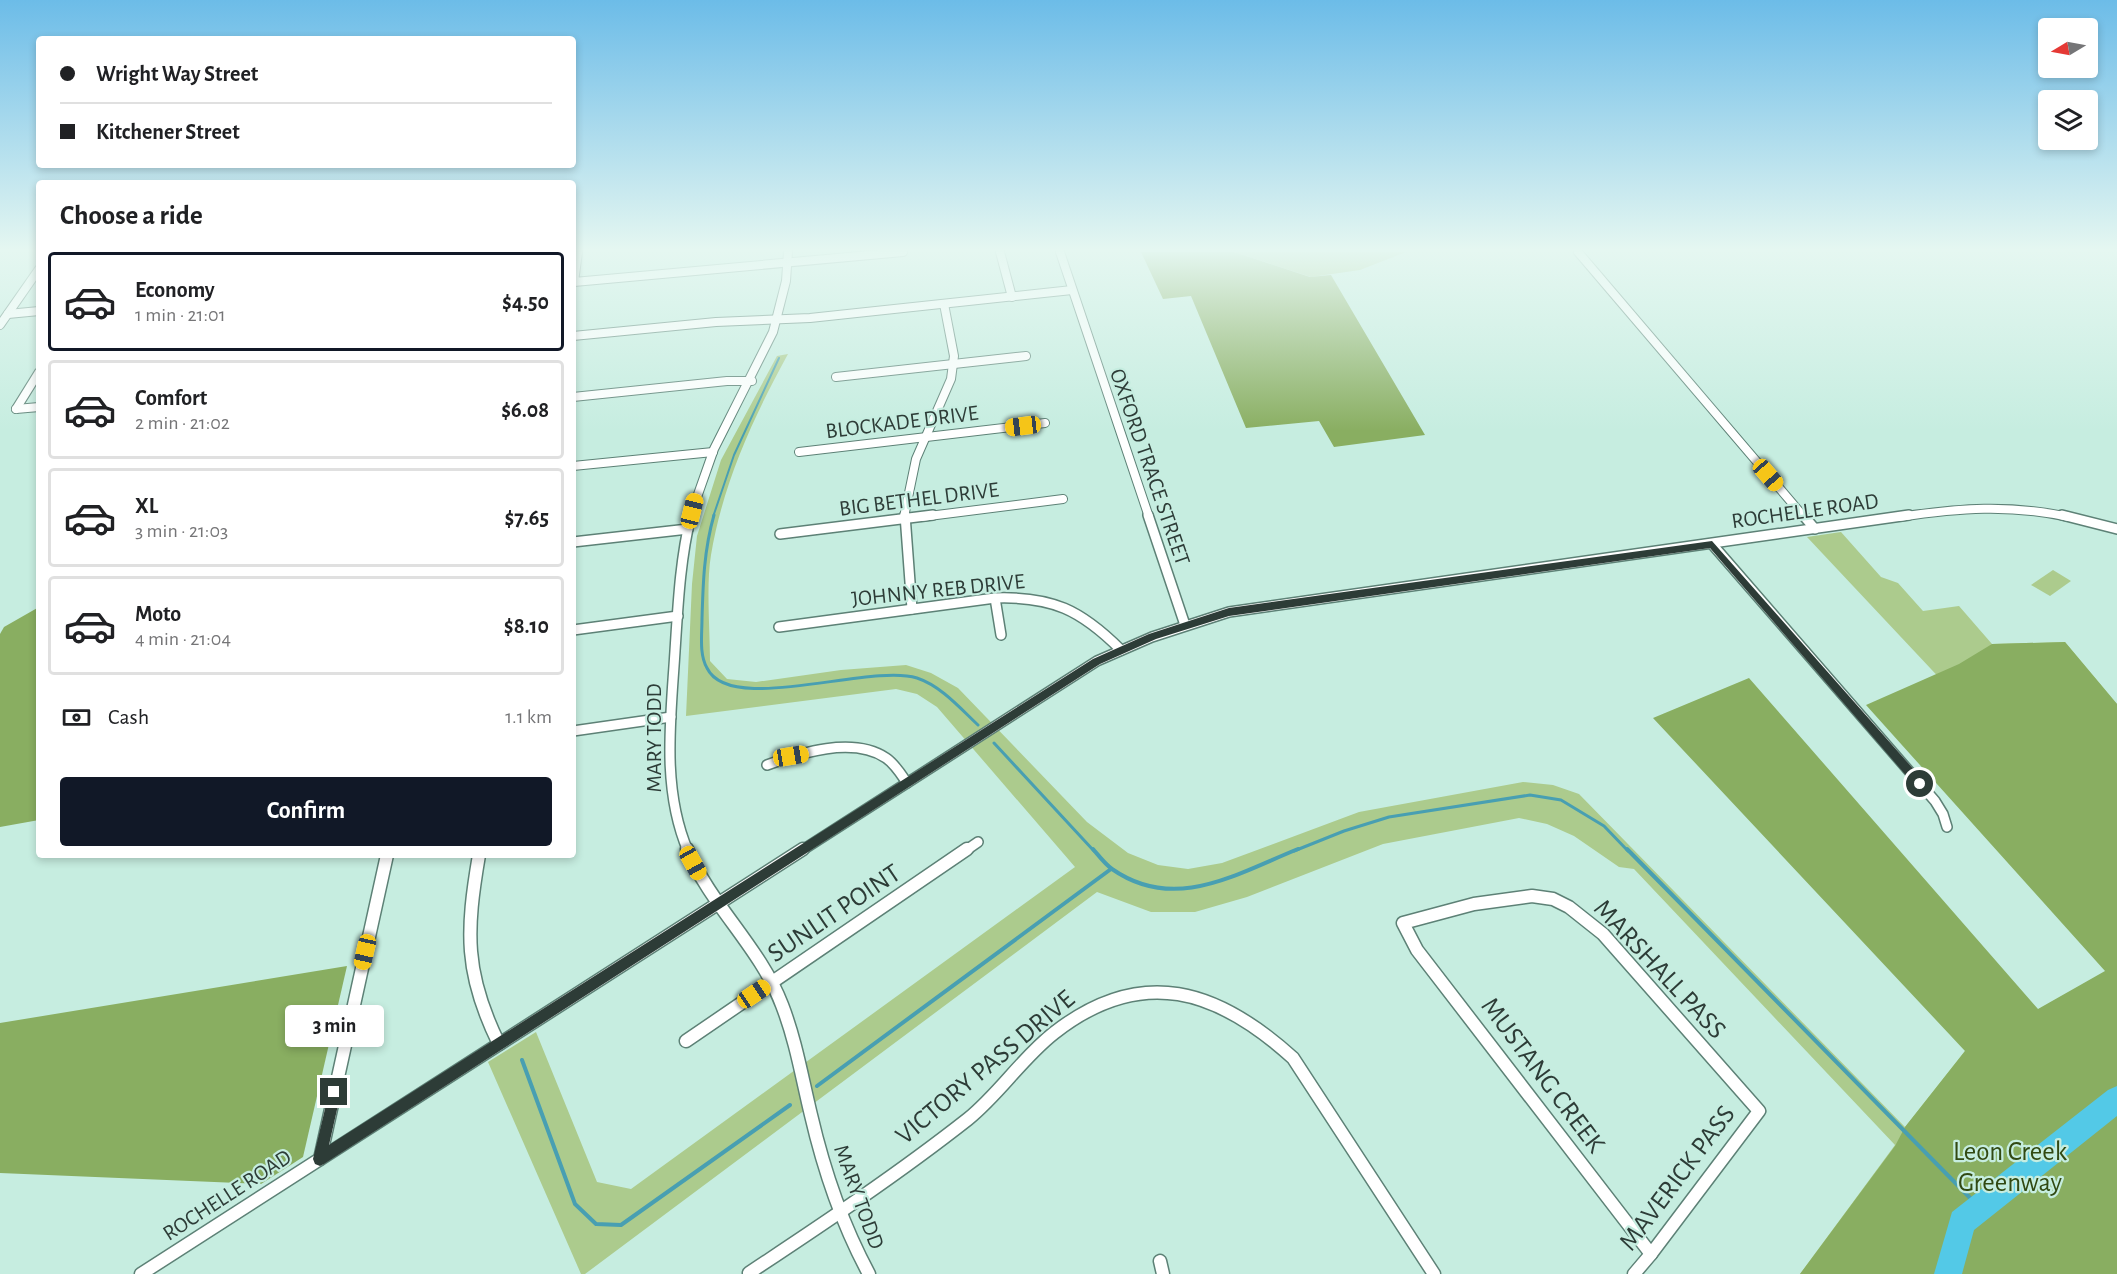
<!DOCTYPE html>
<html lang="en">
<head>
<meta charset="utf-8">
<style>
	body { margin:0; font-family:"Alegreya Sans",sans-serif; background:#f2f2f2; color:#202124; height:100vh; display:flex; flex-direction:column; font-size:22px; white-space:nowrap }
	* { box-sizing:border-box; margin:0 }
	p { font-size:20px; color:#757577 }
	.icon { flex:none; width:33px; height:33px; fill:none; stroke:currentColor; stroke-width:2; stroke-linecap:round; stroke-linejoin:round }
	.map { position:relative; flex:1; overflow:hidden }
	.side { position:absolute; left:36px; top:180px; width:540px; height:678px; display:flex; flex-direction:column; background:#fff; border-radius:6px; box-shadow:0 3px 9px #0003 }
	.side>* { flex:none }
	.guide { position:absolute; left:36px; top:36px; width:540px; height:132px; border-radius:6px; box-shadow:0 3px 9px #0003; display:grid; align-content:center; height:132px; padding:0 24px; background:#fff }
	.needle { width:39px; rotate:260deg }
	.tools { position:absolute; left:2038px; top:18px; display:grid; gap:12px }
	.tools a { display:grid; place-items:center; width:60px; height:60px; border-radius:6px; background:#fff; box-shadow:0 3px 9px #0003; font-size:30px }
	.end { position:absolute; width:27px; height:27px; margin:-14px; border:8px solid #2d3c37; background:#fff; box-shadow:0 0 0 3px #fff }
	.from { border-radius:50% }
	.bubble { position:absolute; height:42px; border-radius:6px; background:#fff; box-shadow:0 3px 9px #0003; font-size:20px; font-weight:600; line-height:42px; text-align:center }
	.car { position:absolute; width:18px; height:36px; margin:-18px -9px; border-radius:8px; box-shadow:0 0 4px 2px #0007; background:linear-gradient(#f5c518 24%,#345 0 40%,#f5c518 0 76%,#345 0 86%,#f5c518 0) }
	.guide b { display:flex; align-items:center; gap:21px; height:57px; font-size:22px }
	.guide b+b { border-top:2px solid #e0e0e0 }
	.guide i { width:15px; height:15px; background:#202124 }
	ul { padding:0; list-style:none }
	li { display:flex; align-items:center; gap:18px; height:99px; margin:0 12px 9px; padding:0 12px; border:3px solid #e0e0e0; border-radius:6px }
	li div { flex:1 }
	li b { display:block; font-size:22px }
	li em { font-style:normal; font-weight:600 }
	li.active { border-color:#111827 }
	li>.icon { width:54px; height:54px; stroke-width:1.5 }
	h2 { padding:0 24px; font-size:27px; line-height:72px }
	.pay { display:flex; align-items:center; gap:15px; height:66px; padding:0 24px; font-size:22px }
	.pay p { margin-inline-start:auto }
	.action { display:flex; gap:12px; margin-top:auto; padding:12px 24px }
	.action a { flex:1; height:69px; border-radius:6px; background:#111827; color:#fff; font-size:24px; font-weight:600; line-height:69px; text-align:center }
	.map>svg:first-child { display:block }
	.green { fill:#accb8d }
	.forest { fill:#89ae61 }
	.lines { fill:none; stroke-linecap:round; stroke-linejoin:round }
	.stream-far2 { stroke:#489fb2; stroke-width:2 }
	.stream-far1 { stroke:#489fb2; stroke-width:3 }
	.stream { stroke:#489fb2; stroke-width:4 }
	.river { fill:#53c9e7; fill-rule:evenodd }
	.minor-far2-casing { stroke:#5d8176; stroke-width:10 }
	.minor-far1-casing { stroke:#5d8176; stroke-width:12 }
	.minor-casing { stroke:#5d8176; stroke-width:15 }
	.minor-far2 { stroke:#fff; stroke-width:8 }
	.minor-far1 { stroke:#fff; stroke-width:9 }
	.minor { stroke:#fff; stroke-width:12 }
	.route { fill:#2d3c37 }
	.labels { text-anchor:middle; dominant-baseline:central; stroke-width:4.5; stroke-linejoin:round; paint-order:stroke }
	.street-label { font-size:22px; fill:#2d3c37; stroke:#c6ede0 }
	.near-street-label { font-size:27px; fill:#2d3c37; stroke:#c6ede0 }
	.near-park-label { font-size:27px; fill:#314912; stroke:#c6ede0 }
</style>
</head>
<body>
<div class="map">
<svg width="2117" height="1274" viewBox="0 0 2117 1274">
	<rect width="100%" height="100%" fill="#c6ede0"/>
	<!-- green -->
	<g class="green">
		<polygon points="1234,252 1406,252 1360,270 1311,277"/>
		<path d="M788,354C753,418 723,483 711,555C706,585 710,630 710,661L727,679L756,682L841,670L906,665L931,673L958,688L1087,822L1128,853L1158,865L1188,869L1222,863L1359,812L1523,782L1553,785L1579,794L1905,1127L1965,1051L2117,965V1274H1800L1895,1145L1634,869L1619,867L1574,836L1547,824L1519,818L1383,844L1247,897L1195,912H1151L1097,892L585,1274H581L488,1062L536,1032L597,1182L631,1189L1075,867L937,707L917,694L896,689L686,716L692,584L697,536L721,460L777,356Z"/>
		<polygon points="1841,532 1881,577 1898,583 1923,611 1959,606 1992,644 2065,642 2117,704 2117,867 1807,537"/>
		<polygon points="2053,570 2071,581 2050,596 2031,585"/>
	</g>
	<!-- forest -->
	<g class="forest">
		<polygon points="1141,252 1234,252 1310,277 1331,275 1425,435 1334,447 1319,421 1246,428 1191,296 1163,299"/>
		<polygon points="39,607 39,820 0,827 0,634 4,627"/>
		<polygon points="2065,642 2117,704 2117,1274 1800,1274 1895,1146 1905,1127 1965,1051 1653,718 1749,678 2038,1009 2105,971 1866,705 1959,664 1992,644"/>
		<polygon points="347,966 303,1157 261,1184 0,1173 0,1023"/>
	</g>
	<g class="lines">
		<!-- stream-far2 -->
		<polyline class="stream-far2" points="713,517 734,455 779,358"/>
		<!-- stream-far1 -->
		<g class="stream-far1">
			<path d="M714,515C704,550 703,583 702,619C702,635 699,654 707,668C730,716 869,663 917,678C941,686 960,708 978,725"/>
			<polyline points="994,743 1094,851"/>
			<polyline points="1294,851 1344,831 1389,817 1530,795 1561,800 1604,826 1628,851"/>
		</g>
		<!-- stream -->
		<g class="stream">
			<path d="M1093,849C1099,856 1105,864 1112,869C1175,913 1236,874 1298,849"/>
			<polyline points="1627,849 1980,1208"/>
			<polyline points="522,1060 575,1204 596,1224 621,1225 790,1105"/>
			<polyline points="817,1086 1111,869"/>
		</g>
		<!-- river -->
		<polygon class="river" points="2117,1086 2117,1116 1974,1230 1962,1274 1934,1274 1952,1212 2108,1090"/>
		<!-- minor-far2 casing -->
		<g class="minor-far2-casing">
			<g id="minor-far2">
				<polyline points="578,252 574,282 903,252"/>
				<polyline points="1000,252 1012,297"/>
				<polyline points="1060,252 1149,517"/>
				<polyline points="1578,252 1804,517"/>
				<polyline points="8,314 39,311"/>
				<polyline points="0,325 39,269"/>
				<polyline points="573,336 716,322 810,318 1072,290"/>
				<polyline points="836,377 1026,356"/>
				<polyline points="573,397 727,381 752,381"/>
				<polyline points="16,409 39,372"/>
				<polyline points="16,409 39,407"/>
				<polyline points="799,452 1045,423"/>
				<polyline points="573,466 713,452"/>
				<polyline points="690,517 714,449 773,332 786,281 788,252"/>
				<polyline points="904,517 916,459 951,379 954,356 944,304"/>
				<polyline points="921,517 1063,499"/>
				<path d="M1899,517C1960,508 2008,504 2069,517"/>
			</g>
		</g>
		<!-- minor-far1 casing -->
		<g class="minor-far1-casing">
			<g id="minor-far1">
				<polyline points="905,515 912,609"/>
				<polyline points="1148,515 1185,625"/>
				<polyline points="1803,515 1815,529"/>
				<polyline points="2062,515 2117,529"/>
				<polyline points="780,534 933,515"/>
				<polyline points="573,542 688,529"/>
				<polyline points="1712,544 1935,801 1943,814 1947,827"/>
				<polyline points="995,598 1001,635"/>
				<path d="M779,627L995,598C1052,596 1081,610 1121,650"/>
				<polyline points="573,630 678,616"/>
				<polyline points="573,731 671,717"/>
				<path d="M767,765C800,753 853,736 886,758C895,764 901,774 907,783"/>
				<path d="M688,851C661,788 671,717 675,651C678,605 680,560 691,515"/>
				<polyline points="801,851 1097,661 1152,637 1229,612 1909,515"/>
				<polyline points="965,851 978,842"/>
			</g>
		</g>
		<!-- minor casing -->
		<g class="minor-casing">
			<g id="minor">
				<path d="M687,849C711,906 760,947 782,1005C796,1041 802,1078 811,1115C824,1171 842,1224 869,1274"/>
				<path d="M479,855C466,931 464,973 499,1044"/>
				<polygon points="1532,896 1553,899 1569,907 1603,934 1759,1111 1651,1254 1417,950 1403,923 1474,904"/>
				<polyline points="686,1041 967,849"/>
				<polyline points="320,1159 387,855"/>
				<polyline points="1160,1261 1163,1274"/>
				<path d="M749,1273C823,1224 898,1174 968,1119C1000,1093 1022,1058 1054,1033C1142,964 1218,990 1293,1058L1434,1274"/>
				<polyline points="141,1274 803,849"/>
				<polyline points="1634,1274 1651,1254"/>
			</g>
		</g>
		<!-- minor-far2 -->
		<use href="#minor-far2" class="minor-far2"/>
		<!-- minor-far1 -->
		<use href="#minor-far1" class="minor-far1"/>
		<!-- minor -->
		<use href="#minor" class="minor"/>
	</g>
	<!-- sky -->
	<linearGradient id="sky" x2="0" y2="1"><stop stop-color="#6cbce8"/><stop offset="0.58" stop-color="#e5f7f1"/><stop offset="1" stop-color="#e5f7f1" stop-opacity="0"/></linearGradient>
	<rect width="2117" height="431" fill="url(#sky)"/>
	<!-- route -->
	<polygon class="route" points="1712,541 1924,781 1924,787 1916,787 1710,548 1229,616 1156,639 1100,664 324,1164 320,1166 315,1164 313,1159 330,1088 334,1086 339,1088 341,1092 329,1145 1093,659 1149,634 1229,608"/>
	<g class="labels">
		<!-- street labels -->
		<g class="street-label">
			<text transform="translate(902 422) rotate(-7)">BLOCKADE DRIVE</text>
			<text transform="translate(1150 467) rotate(71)">OXFORD TRACE STREET</text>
			<text transform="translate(919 499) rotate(-7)">BIG BETHEL DRIVE</text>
			<text transform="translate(1805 511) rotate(-8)">ROCHELLE ROAD</text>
			<text transform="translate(938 590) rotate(-6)">JOHNNY REB DRIVE</text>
			<text transform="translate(654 738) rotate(-90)">MARY TODD</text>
			<text transform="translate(227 1195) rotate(-33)">ROCHELLE ROAD</text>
			<text transform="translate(859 1197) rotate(70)">MARY TODD</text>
		</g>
		<!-- near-street labels -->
		<g class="near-street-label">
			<text transform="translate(834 913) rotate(-34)">SUNLIT POINT</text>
			<text transform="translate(1660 969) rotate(47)">MARSHALL PASS</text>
			<text transform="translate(985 1067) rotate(-40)">VICTORY PASS DRIVE</text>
			<text transform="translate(1543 1075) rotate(53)">MUSTANG CREEK</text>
			<text transform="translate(1677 1178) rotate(-53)">MAVERICK PASS</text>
		</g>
		<!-- near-park labels -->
		<g class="near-park-label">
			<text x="2010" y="1151">Leon Creek<tspan x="2010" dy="31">Greenway</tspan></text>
		</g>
	</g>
</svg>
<div class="tools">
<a><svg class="needle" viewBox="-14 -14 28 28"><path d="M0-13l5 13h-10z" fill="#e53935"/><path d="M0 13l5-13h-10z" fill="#757577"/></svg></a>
<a><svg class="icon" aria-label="layers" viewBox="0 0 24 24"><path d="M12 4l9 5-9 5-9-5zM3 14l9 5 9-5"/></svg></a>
</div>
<i class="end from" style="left:1920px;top:784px"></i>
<i class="end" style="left:334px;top:1092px"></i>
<div class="bubble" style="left:285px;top:1005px;width:99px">3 min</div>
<i class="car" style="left:1023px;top:426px;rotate:263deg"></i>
<i class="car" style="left:1768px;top:475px;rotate:139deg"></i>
<i class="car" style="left:692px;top:511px;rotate:14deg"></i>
<i class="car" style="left:791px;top:756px;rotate:81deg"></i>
<i class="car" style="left:693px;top:863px;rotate:151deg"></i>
<i class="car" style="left:365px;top:952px;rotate:193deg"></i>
<i class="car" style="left:754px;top:994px;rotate:56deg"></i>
<div class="guide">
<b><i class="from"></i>Wright Way Street</b>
<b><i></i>Kitchener Street</b>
</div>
<section class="side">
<h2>Choose a ride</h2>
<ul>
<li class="active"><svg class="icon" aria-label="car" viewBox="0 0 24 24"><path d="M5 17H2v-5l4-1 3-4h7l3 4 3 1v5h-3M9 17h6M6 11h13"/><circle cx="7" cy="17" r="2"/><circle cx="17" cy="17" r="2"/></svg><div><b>Economy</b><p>1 min · 21:01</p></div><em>$4.50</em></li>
<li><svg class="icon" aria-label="car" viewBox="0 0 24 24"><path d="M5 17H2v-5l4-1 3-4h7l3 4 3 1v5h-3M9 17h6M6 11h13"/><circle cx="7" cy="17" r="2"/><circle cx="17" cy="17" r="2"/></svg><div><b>Comfort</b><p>2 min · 21:02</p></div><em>$6.08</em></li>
<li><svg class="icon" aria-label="car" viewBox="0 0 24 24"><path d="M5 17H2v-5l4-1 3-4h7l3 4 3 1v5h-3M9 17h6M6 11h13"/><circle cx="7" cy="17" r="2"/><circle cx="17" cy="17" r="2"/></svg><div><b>XL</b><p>3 min · 21:03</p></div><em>$7.65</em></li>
<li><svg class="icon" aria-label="car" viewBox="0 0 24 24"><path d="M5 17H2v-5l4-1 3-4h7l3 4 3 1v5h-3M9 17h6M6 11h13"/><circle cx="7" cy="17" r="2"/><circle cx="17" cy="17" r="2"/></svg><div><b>Moto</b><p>4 min · 21:04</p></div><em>$8.10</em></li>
</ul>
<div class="pay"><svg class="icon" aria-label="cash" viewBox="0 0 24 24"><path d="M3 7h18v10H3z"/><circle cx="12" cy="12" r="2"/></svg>Cash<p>1.1 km</p></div>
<div class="action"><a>Confirm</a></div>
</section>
</div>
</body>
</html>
